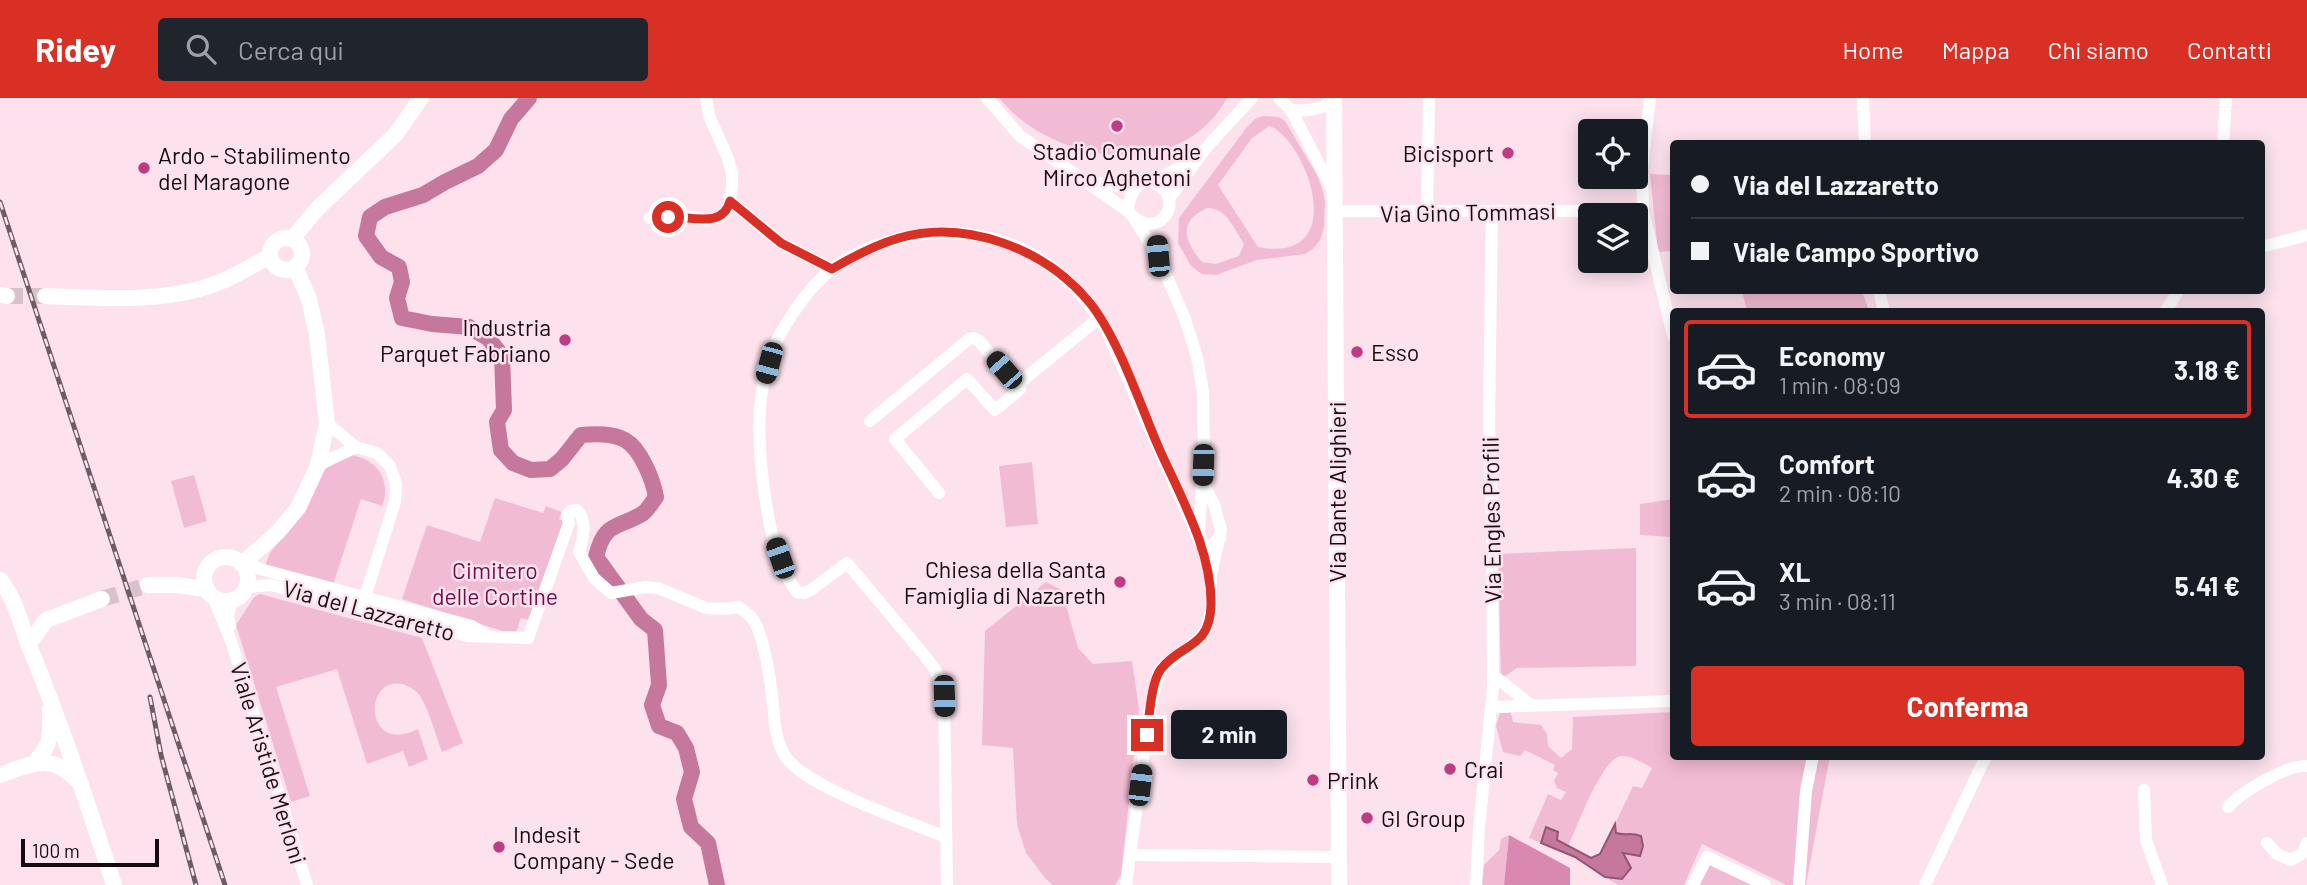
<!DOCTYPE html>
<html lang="it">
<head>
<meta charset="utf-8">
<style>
	body { margin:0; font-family:Barlow,sans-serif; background:#20242c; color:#f1f3f6; height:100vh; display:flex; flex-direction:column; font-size:26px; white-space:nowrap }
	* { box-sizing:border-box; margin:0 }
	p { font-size:23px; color:#9ea1a6 }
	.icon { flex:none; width:38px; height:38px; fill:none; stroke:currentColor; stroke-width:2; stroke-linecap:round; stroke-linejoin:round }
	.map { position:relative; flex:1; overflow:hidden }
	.details { position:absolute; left:1670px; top:210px; width:595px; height:452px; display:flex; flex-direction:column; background:#171b24; border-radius:7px; box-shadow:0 4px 18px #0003 }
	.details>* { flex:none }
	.guide { position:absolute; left:1670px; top:42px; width:595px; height:154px; border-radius:7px; box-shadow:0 4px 18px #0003; display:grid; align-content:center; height:154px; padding:0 21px; background:#171b24 }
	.fabs { position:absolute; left:1578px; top:21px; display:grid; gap:14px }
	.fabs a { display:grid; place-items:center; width:70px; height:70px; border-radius:7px; background:#171b24; box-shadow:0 4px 18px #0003; font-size:35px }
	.scale { position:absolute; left:21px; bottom:18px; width:138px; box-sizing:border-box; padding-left:7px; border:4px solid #150a0f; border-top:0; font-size:19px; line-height:24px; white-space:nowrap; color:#150a0f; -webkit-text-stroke:5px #fde2ee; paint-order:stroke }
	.end { position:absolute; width:32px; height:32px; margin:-16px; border:9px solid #d93025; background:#fff; box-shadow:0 0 0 4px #fff }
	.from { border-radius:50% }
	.bubble { position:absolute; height:49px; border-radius:7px; background:#171b24; box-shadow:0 4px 18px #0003; font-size:23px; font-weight:700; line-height:49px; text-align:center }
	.car { position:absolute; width:21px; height:42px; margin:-21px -10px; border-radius:9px; box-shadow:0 0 5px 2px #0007; background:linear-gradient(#222 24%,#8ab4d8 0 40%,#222 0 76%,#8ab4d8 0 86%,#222 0) }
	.guide b { display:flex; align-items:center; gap:24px; height:66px; font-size:26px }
	.guide b+b { border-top:2px solid #363941 }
	.guide i { width:18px; height:18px; background:#f1f3f6 }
	ul { padding:12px 0 0; list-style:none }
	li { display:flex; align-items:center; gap:21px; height:98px; margin:0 14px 10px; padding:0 7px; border:4px solid transparent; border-radius:7px }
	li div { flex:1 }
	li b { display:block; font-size:26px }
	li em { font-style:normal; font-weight:700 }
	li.on { border-color:#d93025 }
	li>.icon { width:63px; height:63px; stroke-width:1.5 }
	.action { display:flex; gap:14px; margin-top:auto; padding:14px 21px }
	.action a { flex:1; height:80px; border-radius:7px; background:#d93025; color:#fff; font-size:28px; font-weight:700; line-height:80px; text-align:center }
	header { display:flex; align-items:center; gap:42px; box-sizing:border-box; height:98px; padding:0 35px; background:#d93025; color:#fff }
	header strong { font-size:33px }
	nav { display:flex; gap:38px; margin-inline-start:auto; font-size:24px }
	.search { width:490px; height:63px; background:#20242c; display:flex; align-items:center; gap:18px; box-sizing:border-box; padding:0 24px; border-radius:7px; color:#9ea1a6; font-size:26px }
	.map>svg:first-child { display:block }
	.green { fill:#f2bbd4; fill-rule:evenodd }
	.forest { fill:#d989af }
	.water { fill:#c5779c; stroke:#905672; stroke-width:2 }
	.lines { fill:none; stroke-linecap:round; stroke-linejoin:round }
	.river { stroke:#c5779c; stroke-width:16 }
	.major-tunnel { stroke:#dac2cd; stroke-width:16; stroke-dasharray:16 8; stroke-linecap:butt }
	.minor { stroke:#fff; stroke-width:12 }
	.major { stroke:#fff; stroke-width:16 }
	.rail-casing { stroke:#6d5c63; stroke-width:5 }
	.rail { stroke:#fde2ee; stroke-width:2.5; stroke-dasharray:8; stroke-linecap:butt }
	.route { stroke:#d93025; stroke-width:9 }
	.poi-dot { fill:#be3c84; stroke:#fde2ee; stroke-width:2.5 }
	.labels { text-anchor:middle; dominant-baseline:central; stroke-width:5; stroke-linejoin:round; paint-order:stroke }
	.poi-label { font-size:23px; fill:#150a0f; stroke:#fde2ee; text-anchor:start }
	.street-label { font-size:23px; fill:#150a0f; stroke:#fde2ee }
	.park-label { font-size:23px; fill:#6e0e47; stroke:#fde2ee }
</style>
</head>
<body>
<header>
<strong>Ridey</strong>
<div class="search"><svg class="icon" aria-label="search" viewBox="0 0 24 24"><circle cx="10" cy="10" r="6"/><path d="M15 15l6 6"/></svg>Cerca qui</div>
<nav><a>Home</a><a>Mappa</a><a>Chi siamo</a><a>Contatti</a></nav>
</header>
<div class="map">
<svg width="2307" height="787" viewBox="0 0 2307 787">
	<rect width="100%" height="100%" fill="#fde2ee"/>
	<!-- green -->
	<g class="green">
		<path d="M999,0H1227C1181,85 1053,67 999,0Z"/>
		<path d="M1263,18L1279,19L1285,23L1317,77L1322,90L1325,103L1324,129L1320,142L1313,151L1305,156L1257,162L1216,177L1202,176L1191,168L1178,145L1179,120L1247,29L1255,21ZM1269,28C1306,40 1353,167 1258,149L1218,87L1252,40ZM1207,110C1227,110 1234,131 1244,146L1239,158L1216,166L1202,164C1184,143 1178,123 1207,110Z"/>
		<polygon points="1650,76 1673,77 1673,153 1658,154"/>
		<polygon points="1742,193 1862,193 1869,213 1747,213"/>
		<path d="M350,357C377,360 392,383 382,408L361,401L333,487L265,468L270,455L307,410L325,371Z"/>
		<polygon points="1032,364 1038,426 1006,429 999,368"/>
		<polygon points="194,377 207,423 184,430 171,383"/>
		<polygon points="495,400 543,415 546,408 562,414 559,421 565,423 533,523 521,520 515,537 402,501 427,427 480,444"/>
		<polygon points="1673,401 1673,439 1640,437 1640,406"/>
		<polygon points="1636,450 1636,568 1517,570 1501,581 1498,456"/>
		<polygon points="1046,484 1062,492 1078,550 1093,566 1132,563 1139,611 1121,777 1115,787 1053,787 1045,780 1026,755 1017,727 1013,650 982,647 985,533"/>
		<path d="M260,496L422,540L463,645L442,654C435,636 430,614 420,598C416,592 409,588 402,586C363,578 364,658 418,631L428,661L409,669L403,653L367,666L337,571L276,589L310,698L291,704L236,527L254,499Z"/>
		<path d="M1673,614V658H1830L1806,787H1786L1702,746L1684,787H1618L1605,779L1622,780V737L1616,735L1615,726L1633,688L1642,690L1652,670C1642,665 1632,657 1621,658C1602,660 1576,731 1568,749L1556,742L1546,729L1541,745L1529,740L1548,696L1561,702L1566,694L1557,690L1554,683L1558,675L1553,672L1555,667L1525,652L1520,658L1503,654L1496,628L1500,615H1511L1513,624L1541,627L1547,636L1548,648L1561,660L1572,651L1573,619Z"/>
		<polygon points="1509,737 1504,787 1482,787 1484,767 1499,752 1501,741"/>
		<polygon points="1710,767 1755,787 1700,787"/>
	</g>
	<!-- forest -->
	<polygon class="forest" points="1509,737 1570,770 1570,787 1504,787"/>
	<!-- water -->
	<path class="water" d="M1615,726L1616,735C1625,738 1630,734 1641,738L1643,748L1640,758L1623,755L1631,770L1622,781L1605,779L1575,759L1541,745L1546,729L1558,734L1557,742L1591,760L1600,756Z"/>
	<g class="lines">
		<!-- river -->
		<path class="river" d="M529,0L511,21L496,52L478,68L445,84L423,97L385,109L370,119L366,138L381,159L399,169L402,184L397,200L402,220L432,226L469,229L488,240L502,258L504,312L497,324L501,352L513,365L531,372L550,371L562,361L581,337C595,336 612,335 625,342C641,351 653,382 656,399C652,404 648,412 642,416C616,431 604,424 596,459L641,521L655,532L659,587L652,607L659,628L677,635L686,650L692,674L684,701L691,729L708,745L717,787"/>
		<!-- major-tunnel -->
		<g class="major-tunnel">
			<polyline points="7,198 45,198"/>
			<polyline points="102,501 148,487"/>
		</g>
		<!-- minor -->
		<g class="minor">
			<path d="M987,0L1020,38L1128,113C1153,145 1184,109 1162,90C1143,73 1128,94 1128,113"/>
			<polyline points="1279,0 1291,12 1333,93"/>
			<polyline points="1650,0 1642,72 1643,113 1673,238"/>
			<polyline points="1863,0 1865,46"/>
			<path d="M1291,12C1308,14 1319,11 1334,4L1330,0"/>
			<polyline points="2223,46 2226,0"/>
			<polyline points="1092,84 1133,91"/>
			<polyline points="1154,85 1196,58"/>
			<polyline points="1169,101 1205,51 1252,0"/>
			<polyline points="730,103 781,145 832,171"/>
			<polyline points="1336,113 1643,113"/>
			<polyline points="1427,114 1429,0"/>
			<polyline points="650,120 686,118 707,122 720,119 728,111 732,90 732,75 727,58 709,18 706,0"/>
			<polyline points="2261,149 2307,137"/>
			<polyline points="1879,192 1884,214"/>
			<polyline points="2165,214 2179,192"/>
			<polyline points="1017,287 1099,220"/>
			<polyline points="870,323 969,241 974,240 979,243 1020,291 995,312 967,281 895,341 939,395"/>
			<polyline points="327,325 356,349 377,355 390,368 396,386 395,404 365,499"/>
			<polyline points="318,367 356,349"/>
			<polyline points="1203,385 1214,406 1221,432 1211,477"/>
			<polyline points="245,464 260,471 472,528 488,538"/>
			<path d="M246,489L271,487L468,538L528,540L569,425L567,417L571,413L577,412C588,424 583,440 579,454L594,480L611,495L645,489L658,490L706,510L724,511L739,509C743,512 748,516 751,519C764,533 771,587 773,607C775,625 775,641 785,658C805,689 909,724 946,739"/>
			<polyline points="213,499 231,543 307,787"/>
			<polyline points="230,528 228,516 233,501"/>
			<polyline points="1493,577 1531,607"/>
			<polyline points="1491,609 1673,603"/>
			<polyline points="2144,692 2146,742 2162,787"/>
			<path d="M2228,709C2241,694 2288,666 2307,668"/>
			<polyline points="2267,745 2277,756 2291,762 2303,755 2307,745"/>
			<polyline points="1132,757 1339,759"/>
			<path d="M947,787L944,598L936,573L925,558L847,465L811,492L805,495L797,494C774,464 768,421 763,384C757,336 756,283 779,238C792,215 810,188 831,172C890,127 984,121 1046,165C1071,183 1090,205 1106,231L1200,444L1209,449L1220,440"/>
			<polyline points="1126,787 1150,611 1159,573 1198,542 1206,532 1211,512 1211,478 1199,434 1204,351 1203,294 1197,259 1185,221 1158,158 1134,120"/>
			<polyline points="1476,787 1479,730 1493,589 1492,421 1489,323 1492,113"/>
			<polyline points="1693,787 1707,759 1765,787"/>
			<polyline points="1799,787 1806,693 1813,658"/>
			<polyline points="1925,787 1986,658"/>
		</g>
		<!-- major -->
		<g class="major">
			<polyline points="1334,0 1339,787"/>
			<circle cx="286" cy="156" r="16"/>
			<polyline points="292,141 317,111 396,36 421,0"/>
			<polyline points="0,197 7,198"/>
			<path d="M45,198C100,200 161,205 212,187C232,180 252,168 270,158"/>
			<circle cx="226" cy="481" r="22"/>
			<polyline points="242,466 278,434 298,410 318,367 327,325 317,237 309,201 295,169"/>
			<path d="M0,482C16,501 21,528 30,550C62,628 88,707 114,787"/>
			<polyline points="148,487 176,487 206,491"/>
			<polyline points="28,547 46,522 102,501"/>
			<path d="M33,666C53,644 50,641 50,612"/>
			<path d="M0,677C32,666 50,654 77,682"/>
		</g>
		<!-- rail casing -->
		<g class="rail-casing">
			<g id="rail">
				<polyline points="0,104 225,787"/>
				<polyline points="150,599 161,657 196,787"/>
			</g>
		</g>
		<!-- rail -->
		<use href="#rail" class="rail"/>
	</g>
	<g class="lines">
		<!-- route -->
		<path class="route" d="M668,119C691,118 723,131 730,103L781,145L832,171C854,158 875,147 899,140C967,121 1046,151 1090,205C1118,240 1140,306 1158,348C1180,398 1212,452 1211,507C1210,551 1181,545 1161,571C1151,583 1149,621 1147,637"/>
	</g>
	<!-- markers -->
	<g class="poi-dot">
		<circle cx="1117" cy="28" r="7"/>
		<circle cx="1508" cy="55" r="7"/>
		<circle cx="144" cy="70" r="7"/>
		<circle cx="565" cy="242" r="7"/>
		<circle cx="1357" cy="254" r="7"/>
		<circle cx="1120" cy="484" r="7"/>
		<circle cx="1450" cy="671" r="7"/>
		<circle cx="1313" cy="682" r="7"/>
		<circle cx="1367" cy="720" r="7"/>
		<circle cx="499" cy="749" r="7"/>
	</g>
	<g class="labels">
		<!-- poi labels -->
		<g class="poi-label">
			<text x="1117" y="53" text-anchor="middle">Stadio Comunale<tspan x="1117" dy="26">Mirco Aghetoni</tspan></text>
			<text x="1494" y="55" text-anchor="end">Bicisport</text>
			<text x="158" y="57">Ardo - Stabilimento<tspan x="158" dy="26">del Maragone</tspan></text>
			<text x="551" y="229" text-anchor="end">Industria<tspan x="551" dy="26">Parquet Fabriano</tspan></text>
			<text x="1371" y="254">Esso</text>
			<text x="1106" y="471" text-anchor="end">Chiesa della Santa<tspan x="1106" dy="26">Famiglia di Nazareth</tspan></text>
			<text x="1464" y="671">Crai</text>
			<text x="1327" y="682">Prink</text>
			<text x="1381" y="720">GI Group</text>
			<text x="513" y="736">Indesit<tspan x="513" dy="26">Company - Sede</tspan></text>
		</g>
		<!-- street labels -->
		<g class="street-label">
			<text transform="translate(1468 114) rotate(-1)">Via Gino Tommasi</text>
			<text transform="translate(1337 394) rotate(-90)">Via Dante Alighieri</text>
			<text transform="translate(1491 422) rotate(-91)">Via Engles Profili</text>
			<text transform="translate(369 512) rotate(15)">Via del Lazzaretto</text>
			<text transform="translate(269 665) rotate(73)">Viale Aristide Merloni</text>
		</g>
		<!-- park labels -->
		<g class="park-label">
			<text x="495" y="472">Cimitero<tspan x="495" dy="26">delle Cortine</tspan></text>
		</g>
	</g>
</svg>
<div class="fabs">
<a><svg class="icon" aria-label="locate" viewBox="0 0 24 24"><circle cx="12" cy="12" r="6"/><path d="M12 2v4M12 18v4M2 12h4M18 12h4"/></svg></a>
<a><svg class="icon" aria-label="layers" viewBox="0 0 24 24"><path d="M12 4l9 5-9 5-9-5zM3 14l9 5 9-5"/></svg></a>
</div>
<div class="scale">100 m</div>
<i class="end from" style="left:668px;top:119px"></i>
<i class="end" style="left:1147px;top:637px"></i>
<div class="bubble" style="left:1171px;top:612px;width:116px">2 min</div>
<i class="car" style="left:1158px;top:158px;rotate:355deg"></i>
<i class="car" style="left:769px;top:265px;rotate:195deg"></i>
<i class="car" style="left:1004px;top:272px;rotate:319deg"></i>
<i class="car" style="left:1203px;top:367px;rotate:182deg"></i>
<i class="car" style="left:780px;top:460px;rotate:341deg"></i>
<i class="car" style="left:944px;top:598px;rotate:178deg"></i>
<i class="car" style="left:1140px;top:687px;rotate:7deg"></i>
<div class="guide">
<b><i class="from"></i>Via del Lazzaretto</b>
<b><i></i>Viale Campo Sportivo</b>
</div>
<section class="details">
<ul>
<li class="on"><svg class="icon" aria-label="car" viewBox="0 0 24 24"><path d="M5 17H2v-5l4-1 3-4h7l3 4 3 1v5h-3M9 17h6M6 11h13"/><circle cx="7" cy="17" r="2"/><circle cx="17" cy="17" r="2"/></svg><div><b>Economy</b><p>1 min · 08:09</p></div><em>3.18 €</em></li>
<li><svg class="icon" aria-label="car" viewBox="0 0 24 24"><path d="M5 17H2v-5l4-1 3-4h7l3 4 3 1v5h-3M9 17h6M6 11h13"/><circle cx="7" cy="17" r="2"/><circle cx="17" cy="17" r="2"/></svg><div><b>Comfort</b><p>2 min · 08:10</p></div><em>4.30 €</em></li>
<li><svg class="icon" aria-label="car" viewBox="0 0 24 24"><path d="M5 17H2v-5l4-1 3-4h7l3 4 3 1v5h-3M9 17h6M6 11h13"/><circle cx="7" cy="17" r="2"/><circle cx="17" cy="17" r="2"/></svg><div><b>XL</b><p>3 min · 08:11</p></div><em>5.41 €</em></li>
</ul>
<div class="action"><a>Conferma</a></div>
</section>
</div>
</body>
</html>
